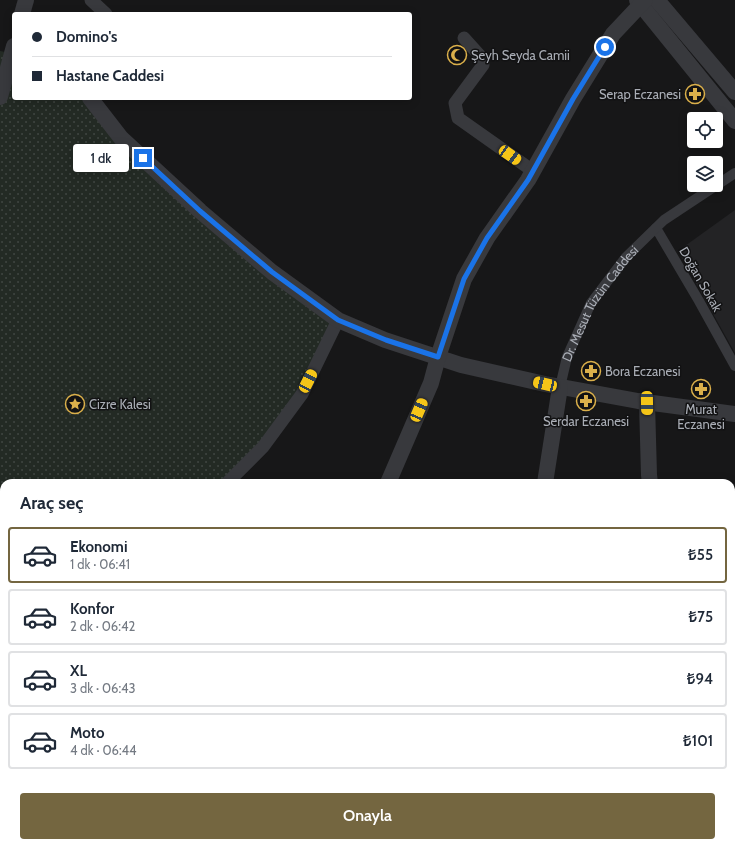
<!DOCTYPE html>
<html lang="tr">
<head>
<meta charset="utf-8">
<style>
	body { margin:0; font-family:Cabin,sans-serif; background:#f2f2f3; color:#1f2937; height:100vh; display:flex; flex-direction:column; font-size:15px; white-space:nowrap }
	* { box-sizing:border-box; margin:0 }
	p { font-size:13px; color:#747a83 }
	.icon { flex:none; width:22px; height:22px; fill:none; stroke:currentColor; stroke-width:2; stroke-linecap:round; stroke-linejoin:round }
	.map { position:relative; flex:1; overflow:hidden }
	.details { position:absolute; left:0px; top:479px; width:735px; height:368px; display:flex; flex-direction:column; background:#fff; border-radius:12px 12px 0 0; box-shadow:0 2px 10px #0003 }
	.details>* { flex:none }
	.top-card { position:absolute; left:12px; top:12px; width:400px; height:88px; border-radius:4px; box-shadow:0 2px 10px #0003; display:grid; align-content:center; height:88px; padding:0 20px; background:#fff }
	.buttons { position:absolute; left:687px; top:112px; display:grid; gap:8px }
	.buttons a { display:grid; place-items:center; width:36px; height:36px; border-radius:4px; background:#fff; box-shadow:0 2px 10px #0003; font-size:20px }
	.end { position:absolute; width:18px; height:18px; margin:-9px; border:5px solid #1a73e8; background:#fff; box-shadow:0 0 0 2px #fff }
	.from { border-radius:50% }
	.bubble { position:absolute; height:28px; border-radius:4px; background:#fff; box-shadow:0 2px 10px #0003; font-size:13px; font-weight:600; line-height:28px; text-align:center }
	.car { position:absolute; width:12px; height:24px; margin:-12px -6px; border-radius:5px; box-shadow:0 0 3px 1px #0007; background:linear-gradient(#f5c518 24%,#345 0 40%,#f5c518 0 76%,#345 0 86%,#f5c518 0) }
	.top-card b { display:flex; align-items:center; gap:14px; height:38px; font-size:15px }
	.top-card b+b { border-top:1px solid #e0e1e3 }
	.top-card i { width:10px; height:10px; background:#1f2937 }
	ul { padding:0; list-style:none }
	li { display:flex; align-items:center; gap:12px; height:56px; margin:0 8px 6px; padding:0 12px; border:2px solid #e0e1e3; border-radius:4px }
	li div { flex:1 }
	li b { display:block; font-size:15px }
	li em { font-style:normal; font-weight:600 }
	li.active { border-color:#746640 }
	li>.icon { width:36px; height:36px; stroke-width:1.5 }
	h2 { padding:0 20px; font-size:18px; line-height:48px }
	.action { display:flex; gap:8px; margin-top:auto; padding:8px 20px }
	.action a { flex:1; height:46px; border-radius:4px; background:#746640; color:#fff; font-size:16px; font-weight:600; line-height:46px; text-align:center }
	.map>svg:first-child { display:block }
	.built { fill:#232325 }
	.grass { fill:url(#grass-dots) }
	.water { fill:url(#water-waves) }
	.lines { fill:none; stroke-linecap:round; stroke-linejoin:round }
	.pedestrian { stroke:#38393d; stroke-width:10 }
	.minor { stroke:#38393d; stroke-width:13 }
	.tertiary { stroke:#38393d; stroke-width:16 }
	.route { stroke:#1a73e8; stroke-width:5 }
	.labels { text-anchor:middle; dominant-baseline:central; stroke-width:3; stroke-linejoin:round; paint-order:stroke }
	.poi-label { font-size:13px; fill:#aaaeb6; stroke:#121213; text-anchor:start }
	.street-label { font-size:13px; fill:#aaaeb6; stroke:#121213 }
</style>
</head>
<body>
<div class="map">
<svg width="735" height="847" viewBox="0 0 735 847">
	<defs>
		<pattern id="grass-dots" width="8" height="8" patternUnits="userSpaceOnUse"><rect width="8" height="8" fill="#232a24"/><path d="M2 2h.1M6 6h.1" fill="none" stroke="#404642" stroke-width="1.8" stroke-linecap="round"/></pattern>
		<pattern id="water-waves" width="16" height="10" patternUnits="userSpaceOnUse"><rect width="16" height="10" fill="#323940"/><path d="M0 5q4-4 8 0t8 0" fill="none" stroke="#4d5359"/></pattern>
	</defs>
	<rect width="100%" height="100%" fill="#171718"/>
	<!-- built -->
	<polygon class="built" points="735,210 735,353 678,251"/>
	<!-- grass -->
	<g class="grass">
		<polygon points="0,51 14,54 14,98 90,98 121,138 338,320 302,394 227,483 4,483 4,549 0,546"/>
		<polygon points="275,843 397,843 396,847 276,847"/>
	</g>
	<!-- water -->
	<polygon class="water" points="0,609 4,616 4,843 260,843 260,847 0,847"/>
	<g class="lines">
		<!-- pedestrian -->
		<g class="pedestrian">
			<polyline points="656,228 699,301 735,366"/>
			<path id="s1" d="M560,387L567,357L591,303L626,257L664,220L735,173"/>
		</g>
		<!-- minor -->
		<g class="minor">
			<polyline points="91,0 106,14"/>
			<polyline points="464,38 482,58 483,65 455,103 458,118 533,171"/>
			<polyline points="227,483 263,447 302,394 338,320"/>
			<polyline points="731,697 735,694"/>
			<polyline points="598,843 601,847"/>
			<polyline points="396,847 397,843"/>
			<polyline points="629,847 643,843"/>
		</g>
		<!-- tertiary -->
		<g class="tertiary">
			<polyline points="637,0 735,121"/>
			<polyline points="657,0 735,92"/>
			<polyline points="22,14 26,0"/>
			<polyline points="0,97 14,46"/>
			<polyline points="90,98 121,138 200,211 272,272 338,320 385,340 461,365 545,384 638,401 735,414"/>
			<polyline points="647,403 649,475 650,483"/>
			<polyline points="388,483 431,383 438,357 464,279 487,238 528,180 573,99 613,34 645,0"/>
			<polyline points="545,483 560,387"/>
			<polyline points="731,600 735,598"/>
			<polyline points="731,740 735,746"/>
			<polyline points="731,814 735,804"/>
			<polyline points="483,847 484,843"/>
		</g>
	</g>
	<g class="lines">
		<!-- route -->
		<polyline class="route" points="143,158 200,211 272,272 338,320 386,340 438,357 464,279 487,238 528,180 573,99 605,47"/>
	</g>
	<!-- icons -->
	<defs>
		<g id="mosque-ring" transform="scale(1)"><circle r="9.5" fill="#121213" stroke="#dbb04b" stroke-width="1.5"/><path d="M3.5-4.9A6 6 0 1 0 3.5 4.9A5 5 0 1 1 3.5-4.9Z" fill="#dbb04b"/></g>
		<g id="pharmacy-ring" transform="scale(1)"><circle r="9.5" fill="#121213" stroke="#dbb04b" stroke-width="1.5"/><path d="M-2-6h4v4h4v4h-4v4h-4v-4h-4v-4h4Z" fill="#dbb04b"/></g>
		<g id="sight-ring" transform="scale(1)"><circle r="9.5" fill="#121213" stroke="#dbb04b" stroke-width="1.5"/><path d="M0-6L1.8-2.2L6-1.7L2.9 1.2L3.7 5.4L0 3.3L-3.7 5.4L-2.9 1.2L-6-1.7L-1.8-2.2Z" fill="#dbb04b"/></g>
	</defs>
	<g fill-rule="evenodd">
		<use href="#mosque-ring" x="457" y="55"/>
		<use href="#pharmacy-ring" x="695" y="94"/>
		<use href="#pharmacy-ring" x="591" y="371"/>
		<use href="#pharmacy-ring" x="701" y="389"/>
		<use href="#pharmacy-ring" x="586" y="401"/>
		<use href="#sight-ring" x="75" y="404"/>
	</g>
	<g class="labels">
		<!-- poi labels -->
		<g class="poi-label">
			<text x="471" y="55">Şeyh Seyda Camii</text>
			<text x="681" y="94" text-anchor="end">Serap Eczanesi</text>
			<text x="605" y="371">Bora Eczanesi</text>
			<text x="89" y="404">Cizre Kalesi</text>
			<text x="701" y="409" text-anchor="middle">Murat<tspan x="701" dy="15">Eczanesi</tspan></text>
			<text x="586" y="421" text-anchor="middle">Serdar Eczanesi</text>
		</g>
		<!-- street labels -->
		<g class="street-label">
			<text transform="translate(701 279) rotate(60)">Doğan Sokak</text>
			<text stroke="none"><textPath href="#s1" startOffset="94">Dr. Mesut Tüzün Caddesi</textPath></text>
		</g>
	</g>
</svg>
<div class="buttons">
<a><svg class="icon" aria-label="locate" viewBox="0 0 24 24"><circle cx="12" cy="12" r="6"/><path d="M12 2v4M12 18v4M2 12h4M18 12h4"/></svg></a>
<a><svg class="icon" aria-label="layers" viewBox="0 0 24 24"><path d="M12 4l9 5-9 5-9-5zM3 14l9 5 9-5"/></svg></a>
</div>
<i class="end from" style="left:605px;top:47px"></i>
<i class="end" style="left:143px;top:158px"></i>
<div class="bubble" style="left:73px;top:144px;width:56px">1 dk</div>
<i class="car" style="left:510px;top:155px;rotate:125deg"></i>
<i class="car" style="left:308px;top:381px;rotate:27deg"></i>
<i class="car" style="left:545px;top:384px;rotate:283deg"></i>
<i class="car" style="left:647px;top:403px;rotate:179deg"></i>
<i class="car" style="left:419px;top:410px;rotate:23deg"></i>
<div class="top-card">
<b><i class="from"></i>Domino's</b>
<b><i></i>Hastane Caddesi</b>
</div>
<section class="details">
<h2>Araç seç</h2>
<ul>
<li class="active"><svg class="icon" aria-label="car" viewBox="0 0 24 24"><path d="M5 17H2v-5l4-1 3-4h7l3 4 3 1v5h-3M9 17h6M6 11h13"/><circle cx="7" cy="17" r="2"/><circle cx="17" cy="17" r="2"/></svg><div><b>Ekonomi</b><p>1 dk · 06:41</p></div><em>₺55</em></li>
<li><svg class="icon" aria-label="car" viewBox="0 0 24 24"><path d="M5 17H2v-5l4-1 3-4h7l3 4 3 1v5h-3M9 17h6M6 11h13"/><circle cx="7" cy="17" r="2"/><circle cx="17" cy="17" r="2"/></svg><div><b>Konfor</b><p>2 dk · 06:42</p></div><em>₺75</em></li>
<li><svg class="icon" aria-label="car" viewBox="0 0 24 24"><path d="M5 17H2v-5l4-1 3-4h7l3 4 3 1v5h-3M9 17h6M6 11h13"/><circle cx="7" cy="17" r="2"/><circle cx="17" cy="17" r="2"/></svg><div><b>XL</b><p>3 dk · 06:43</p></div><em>₺94</em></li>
<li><svg class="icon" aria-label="car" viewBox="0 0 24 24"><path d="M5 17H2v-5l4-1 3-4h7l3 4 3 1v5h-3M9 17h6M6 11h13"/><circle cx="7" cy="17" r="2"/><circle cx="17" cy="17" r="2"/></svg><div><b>Moto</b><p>4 dk · 06:44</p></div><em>₺101</em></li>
</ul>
<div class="action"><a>Onayla</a></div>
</section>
</div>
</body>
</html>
